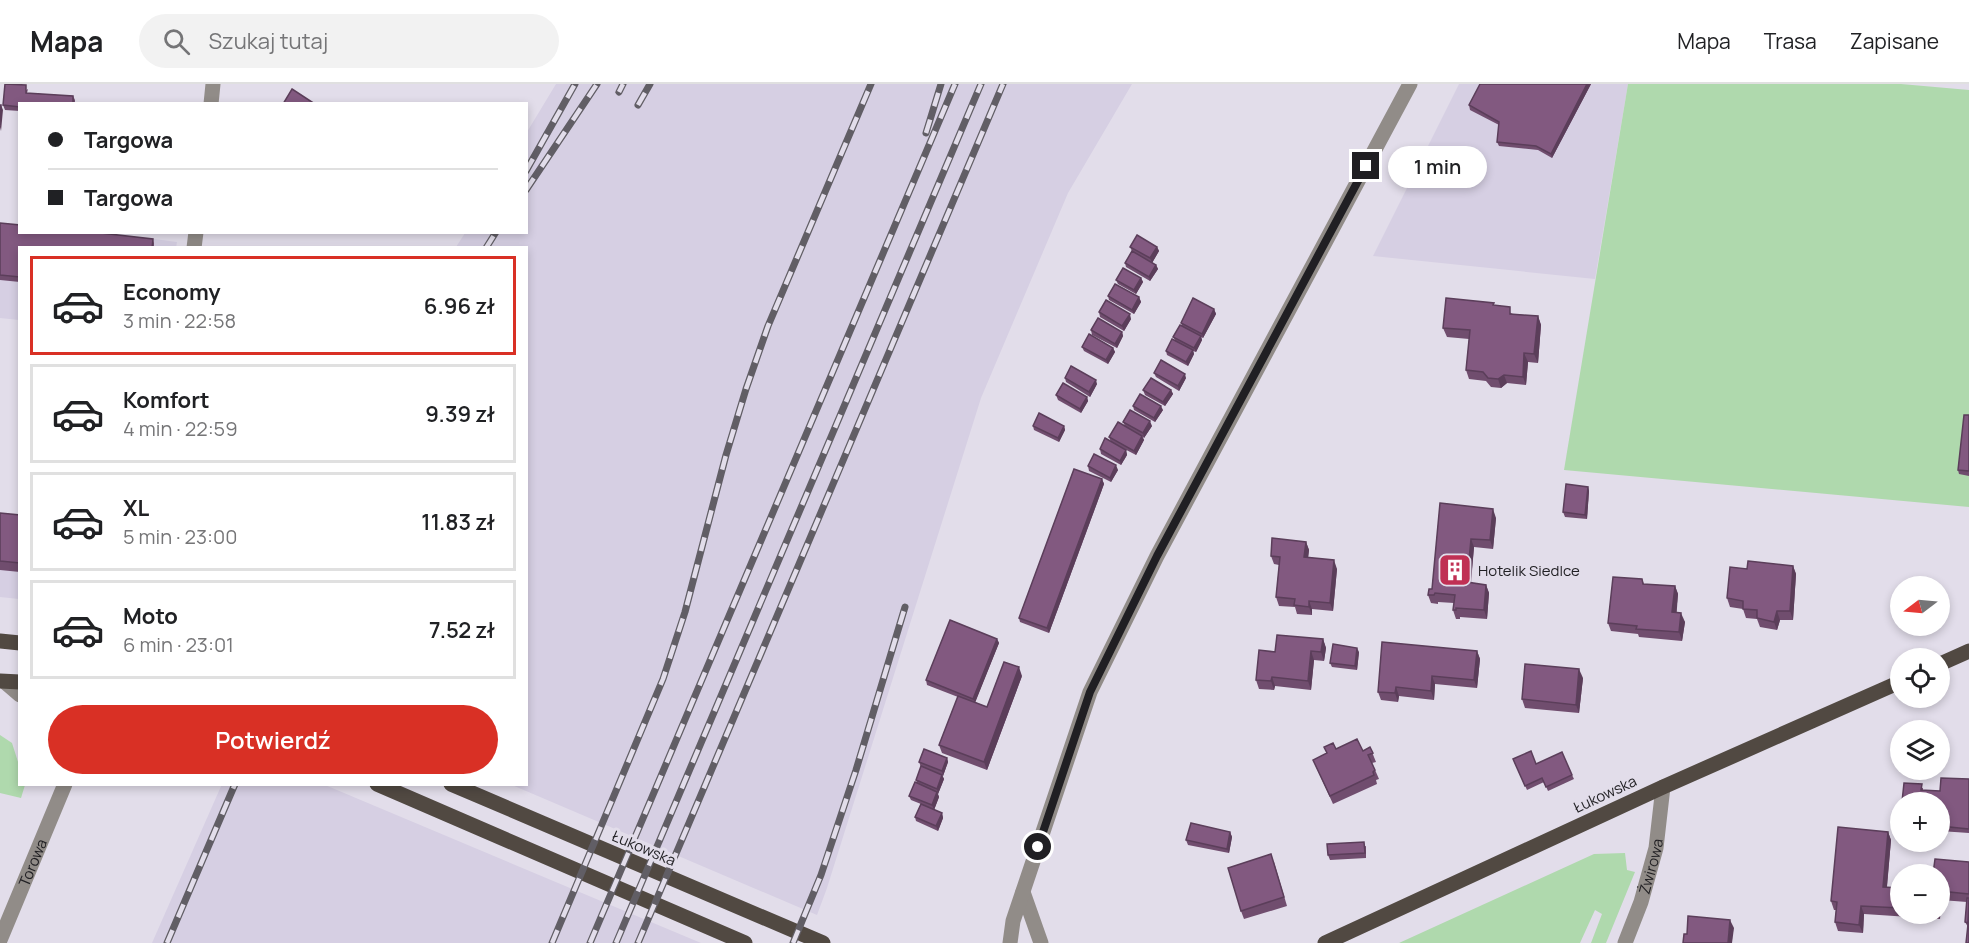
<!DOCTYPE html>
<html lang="pl">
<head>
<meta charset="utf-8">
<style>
	body { margin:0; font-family:Manrope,sans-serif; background:#f2f2f2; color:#202124; height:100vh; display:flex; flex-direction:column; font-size:22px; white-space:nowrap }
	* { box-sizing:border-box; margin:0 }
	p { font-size:20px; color:#757577 }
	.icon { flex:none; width:33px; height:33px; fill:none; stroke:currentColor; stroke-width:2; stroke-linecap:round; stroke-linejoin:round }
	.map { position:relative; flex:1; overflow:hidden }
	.sheet { position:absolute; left:18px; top:162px; width:510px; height:540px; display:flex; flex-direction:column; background:#fff; border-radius:0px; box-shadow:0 3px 9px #0003 }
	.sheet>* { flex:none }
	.banner { position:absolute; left:18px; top:18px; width:510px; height:132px; border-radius:0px; box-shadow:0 3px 9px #0003; display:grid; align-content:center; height:132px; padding:0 30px; background:#fff }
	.needle { width:39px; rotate:254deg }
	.fabs { position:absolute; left:1890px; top:492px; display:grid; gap:12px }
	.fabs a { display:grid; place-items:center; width:60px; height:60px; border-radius:50%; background:#fff; box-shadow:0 3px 9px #0003; font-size:30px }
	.end { position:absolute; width:27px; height:27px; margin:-14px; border:8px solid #201f23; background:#fff; box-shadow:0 0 0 3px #fff }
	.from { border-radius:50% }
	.bubble { position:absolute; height:42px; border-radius:21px; background:#fff; box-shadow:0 3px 9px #0003; font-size:20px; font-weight:600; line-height:42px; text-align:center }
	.banner b { display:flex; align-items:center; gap:21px; height:57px; font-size:22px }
	.banner b+b { border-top:2px solid #e0e0e0 }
	.banner i { width:15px; height:15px; background:#202124 }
	ul { padding:10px 0 0; list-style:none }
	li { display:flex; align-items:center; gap:18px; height:99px; margin:0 12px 9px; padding:0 18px; border:3px solid #e0e0e0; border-radius:0px }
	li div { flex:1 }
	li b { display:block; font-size:22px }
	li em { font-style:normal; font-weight:600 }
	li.active { border-color:#d93025 }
	li>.icon { width:54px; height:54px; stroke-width:1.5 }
	.primary-button { display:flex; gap:12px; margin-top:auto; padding:12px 30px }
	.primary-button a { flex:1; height:69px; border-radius:36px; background:#d93025; color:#fff; font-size:24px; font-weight:600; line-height:69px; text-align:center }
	header { display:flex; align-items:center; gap:36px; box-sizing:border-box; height:84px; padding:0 30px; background:#fff; border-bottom:2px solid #e0e0e0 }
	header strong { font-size:28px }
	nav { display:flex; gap:33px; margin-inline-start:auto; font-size:21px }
	.search { width:420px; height:54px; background:#f2f2f2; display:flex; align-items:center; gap:15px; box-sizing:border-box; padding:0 21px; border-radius:33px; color:#757577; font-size:22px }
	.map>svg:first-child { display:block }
	.built { fill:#d6cfe3 }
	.green { fill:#afd9ad }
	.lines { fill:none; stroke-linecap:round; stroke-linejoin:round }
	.minor { stroke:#918c88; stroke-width:15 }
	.major { stroke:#514942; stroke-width:15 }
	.rail-casing { stroke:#615e65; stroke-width:7 }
	.rail { stroke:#e2ddea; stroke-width:4.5; stroke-dasharray:14; stroke-linecap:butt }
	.wall { fill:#704d6e }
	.shaded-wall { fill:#5b3e5a }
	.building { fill:#825980; stroke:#5b3e5a; stroke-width:1.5 }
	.route { stroke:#201f23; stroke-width:8 }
	.labels { text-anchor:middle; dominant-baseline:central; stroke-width:6; stroke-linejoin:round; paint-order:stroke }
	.poi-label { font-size:15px; fill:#201f23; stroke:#e2ddea; text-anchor:start }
	.street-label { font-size:15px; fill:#201f23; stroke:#e2ddea }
</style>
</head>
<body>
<header>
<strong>Mapa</strong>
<div class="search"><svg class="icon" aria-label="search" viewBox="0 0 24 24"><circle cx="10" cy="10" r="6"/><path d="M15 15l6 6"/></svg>Szukaj tutaj</div>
<nav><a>Mapa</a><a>Trasa</a><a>Zapisane</a></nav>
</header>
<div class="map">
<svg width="1969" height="859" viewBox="0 0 1969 859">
	<rect width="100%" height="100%" fill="#e2ddea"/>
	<!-- built -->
	<g class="built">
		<polygon points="556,0 1132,0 1068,109 981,314 827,804 817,831 512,701 526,700 526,164 456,163 465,149 526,148 527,48"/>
		<polygon points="1459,0 1628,0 1595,195 1373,172"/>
		<polygon points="0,143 20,148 154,159 154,155 177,158 176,164 20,164 19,236 0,234"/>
		<polygon points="0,437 19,439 19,515 0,513"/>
		<polygon points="222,700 325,701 701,859 152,859"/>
	</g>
	<!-- green -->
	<g class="green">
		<polygon points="1628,0 1901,0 1969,6 1969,423 1564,386"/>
		<polygon points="0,651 12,659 19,681 20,700 25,701 21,714 0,709"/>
		<polygon points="1625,769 1627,786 1635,788 1606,859 1591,859 1602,830 1595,826 1580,859 1399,859 1594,770"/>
	</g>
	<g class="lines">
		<!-- minor -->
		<g class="minor">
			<polyline points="211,20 213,0"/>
			<polyline points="194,164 196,148"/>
			<polyline points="6,599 20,611"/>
			<polyline points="1023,808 1041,859"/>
			<path id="s1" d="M0,856L65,700"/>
			<polyline points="1010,859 1013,837 1090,608 1157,472 1410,0"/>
			<path id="s2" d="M1625,859L1641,818L1656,764L1663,703"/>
		</g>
		<!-- major -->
		<g class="major">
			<polyline points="0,557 20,559"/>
			<polyline points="1940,580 1969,567"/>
			<polyline points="0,597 20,598"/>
			<polyline points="377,700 745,859"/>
			<polyline points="451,700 823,859"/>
			<polyline points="1325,859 1663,703 1900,598"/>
		</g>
		<!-- rail casing -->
		<g class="rail-casing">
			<g id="rail">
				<polyline points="619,8 623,0"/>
				<polyline points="638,21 650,0"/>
				<polyline points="926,49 941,0"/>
				<polyline points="526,87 575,0"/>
				<polyline points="526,106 597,0"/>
				<polyline points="486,164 496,148"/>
				<polyline points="167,859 235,700"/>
				<polyline points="552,859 663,595 685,528 726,371 746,305 768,242 871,0"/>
				<polyline points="590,859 955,0"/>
				<polyline points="616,859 981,0"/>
				<polyline points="638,859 1003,0"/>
				<polyline points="793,859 821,791 856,686 905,523"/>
			</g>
		</g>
		<!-- rail -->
		<use href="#rail" class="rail"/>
	</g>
	<!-- wall -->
	<g class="wall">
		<polygon points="1591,0 1552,74 1538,66 1499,62 1497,58 1499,41 1470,26 1469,21"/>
		<polygon points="28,5 27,9 73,12 75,16 75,20 20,20 20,27 5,26 3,21"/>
		<polygon points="0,139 153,155 154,159 154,164 20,164 20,198 0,196"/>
		<polygon points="1130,163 1157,163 1159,167 1152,179 1156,181 1158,185 1150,197 1126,183 1125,179 1132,167"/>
		<polygon points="1141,194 1143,198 1136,210 1118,200 1116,196"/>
		<polygon points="1108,212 1139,213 1141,218 1134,230 1109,216"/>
		<polygon points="1495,221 1513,230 1538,232 1541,241 1538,279 1528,278 1526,301 1507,299 1501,304 1491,303 1486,297 1469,295 1466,286 1469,255 1447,253 1443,244"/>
		<polygon points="1214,225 1216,230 1203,254 1201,253 1202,256 1196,268 1193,267 1194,270 1188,282 1167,271 1166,267 1175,256 1173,253 1182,242 1181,239"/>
		<polygon points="1099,228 1131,235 1124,247 1100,233"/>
		<polygon points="1091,246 1122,248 1123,252 1117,264 1092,251"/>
		<polygon points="1082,263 1113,264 1115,268 1108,280 1084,267"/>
		<polygon points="1154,289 1186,294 1179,307 1156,293"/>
		<polygon points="1065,294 1097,300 1090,313 1066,298"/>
		<polygon points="1143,306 1171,306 1173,310 1165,322 1145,311"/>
		<polygon points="1056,311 1087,313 1088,317 1081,329 1058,316"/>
		<polygon points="1133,322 1163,326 1155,338 1134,326"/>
		<polygon points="1969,331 1969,392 1959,390 1958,386"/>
		<polygon points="1123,338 1152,342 1144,354 1142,352 1144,356 1136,371 1111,358 1109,353 1125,342"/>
		<polygon points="1033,342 1064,342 1065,346 1059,358 1034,346"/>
		<polygon points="1100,365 1126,366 1127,371 1121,381 1101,370"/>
		<polygon points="1088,382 1118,386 1111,398 1089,387"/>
		<polygon points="1102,395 1104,400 1049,549 1020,538 1019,534"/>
		<polygon points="1588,403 1589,407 1587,435 1565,433 1563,428"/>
		<polygon points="1440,419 1496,434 1493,465 1474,463 1471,499 1486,501 1489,509 1487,535 1460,533 1460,535 1456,535 1453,526 1454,519 1438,518 1438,520 1431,519 1428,511 1432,505"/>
		<polygon points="0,429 20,431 20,488 0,486"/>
		<polygon points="1306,458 1309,466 1308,474 1337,485 1333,527 1312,525 1312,531 1297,530 1295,523 1279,522 1276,513 1279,481 1274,480 1271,472"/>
		<polygon points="1793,482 1796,490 1793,536 1780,536 1777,546 1760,543 1757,535 1746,534 1743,525 1730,523 1727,514 1747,485"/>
		<polygon points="1642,495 1644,500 1675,502 1678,510 1676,529 1685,538 1682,557 1639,553 1638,550 1611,547 1608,539"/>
		<polygon points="997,555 999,559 975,618 987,623 1022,592 987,686 942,669 939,661 958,613 927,601 926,596"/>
		<polygon points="1323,555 1326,564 1324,577 1314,576 1311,606 1275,602 1274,606 1259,605 1256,596 1275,568"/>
		<polygon points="1477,567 1480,575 1477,604 1435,600 1434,616 1399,612 1398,618 1381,616 1378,608"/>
		<polygon points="1359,568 1357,586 1332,583 1330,579"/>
		<polygon points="1583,594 1579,629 1525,624 1522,615"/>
		<polygon points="1370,663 1376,678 1372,679 1379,695 1376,696 1377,700 1333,720 1313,676 1336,665 1363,667"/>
		<polygon points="947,674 948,678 943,692 942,691 944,695 938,710 939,713 934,726 942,729 943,734 938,747 916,737 915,733 921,720 911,716 909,712 917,699 916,696 921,683 919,678"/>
		<polygon points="1513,675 1536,680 1572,691 1574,695 1548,707 1544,698 1527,706"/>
		<polygon points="1969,695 1969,749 1940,747 1940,718 1904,699 1923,704 1923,706 1940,707"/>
		<polygon points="1230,748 1232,753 1229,769 1188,761 1186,756"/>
		<polygon points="1888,748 1891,756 1887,803 1900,804 1900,830 1940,830 1940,790 1969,778 1969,859 1968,843 1965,838 1967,818 1941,816 1940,835 1864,830 1863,849 1838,847 1835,838 1836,826 1834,826 1831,817"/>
		<polygon points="1366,762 1366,774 1330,776 1328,771"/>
		<polygon points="1274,778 1287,822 1244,835 1241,827"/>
	</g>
	<!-- shaded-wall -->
	<g class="shaded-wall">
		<polygon points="1587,0 1591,0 1552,74 1551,70"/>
		<polygon points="1,21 3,26 1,47 0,43"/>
		<polygon points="1157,163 1159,167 1152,179 1150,174"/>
		<polygon points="1156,181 1158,185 1150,197 1149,193"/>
		<polygon points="1141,194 1143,198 1136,210 1134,206"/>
		<polygon points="1139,213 1141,218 1134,230 1132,226"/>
		<polygon points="1214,225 1216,230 1203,254 1202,250"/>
		<polygon points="1130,230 1131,235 1124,247 1122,242"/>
		<polygon points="1538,232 1541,241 1538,279 1534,270"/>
		<polygon points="1122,248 1123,252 1117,264 1115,260"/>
		<polygon points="1201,252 1202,256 1196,268 1194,264"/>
		<polygon points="1113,264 1115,268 1108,280 1106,276"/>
		<polygon points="1193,266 1194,270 1188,282 1186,278"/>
		<polygon points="1524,269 1528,278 1526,301 1523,293"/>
		<polygon points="1185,290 1186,294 1179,307 1178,302"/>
		<polygon points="1504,291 1507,299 1501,304 1498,295"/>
		<polygon points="1096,296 1097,300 1090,313 1089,308"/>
		<polygon points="1171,306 1173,310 1165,322 1163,318"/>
		<polygon points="1087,313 1088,317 1081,329 1080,325"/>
		<polygon points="1161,322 1163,326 1155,338 1154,334"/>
		<polygon points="1150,337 1152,342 1144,354 1143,349"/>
		<polygon points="1064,342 1065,346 1059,358 1058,354"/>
		<polygon points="1142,352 1144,356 1136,371 1134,367"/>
		<polygon points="1126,366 1127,371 1121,381 1120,377"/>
		<polygon points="1116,381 1118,386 1111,398 1110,394"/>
		<polygon points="1102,395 1104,400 1049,549 1047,544"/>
		<polygon points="1588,403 1589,407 1587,435 1585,431"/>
		<polygon points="1493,425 1496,434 1493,465 1490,456"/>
		<polygon points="1471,455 1474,463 1470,507 1467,498"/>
		<polygon points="1306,458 1309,466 1307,482 1304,473"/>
		<polygon points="1334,476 1337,485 1333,527 1330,519"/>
		<polygon points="1793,482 1796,490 1793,536 1790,527"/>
		<polygon points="1486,501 1489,509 1487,535 1484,526"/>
		<polygon points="1675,502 1678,510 1676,537 1672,528"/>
		<polygon points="1309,517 1312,525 1312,531 1309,523"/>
		<polygon points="1777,527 1780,536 1777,546 1774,538"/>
		<polygon points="1681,529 1685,538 1682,557 1679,548"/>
		<polygon points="997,555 999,559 975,619 973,615"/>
		<polygon points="1323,555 1326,564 1324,577 1321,568"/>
		<polygon points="1357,564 1359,568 1357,586 1355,582"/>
		<polygon points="1311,567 1314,576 1311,606 1308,597"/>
		<polygon points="1477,567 1480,575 1477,604 1474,596"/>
		<polygon points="1019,583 1022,592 987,686 984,678"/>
		<polygon points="1579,585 1583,594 1579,629 1576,621"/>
		<polygon points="1432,592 1435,600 1434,616 1431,607"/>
		<polygon points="1272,593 1275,602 1274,606 1271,597"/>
		<polygon points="1396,603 1399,612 1398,618 1395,609"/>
		<polygon points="947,674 948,678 943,692 942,687"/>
		<polygon points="942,691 944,695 938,710 937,705"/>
		<polygon points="937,708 939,713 934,726 932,721"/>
		<polygon points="942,729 943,734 938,747 936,742"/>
		<polygon points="1230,748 1232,753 1229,769 1227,765"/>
		<polygon points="1888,748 1891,756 1886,812 1883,803"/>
		<polygon points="1940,811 1941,815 1940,835 1938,831 1938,830 1940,830"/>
		<polygon points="1861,822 1864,830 1863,849 1859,841"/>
		<polygon points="1730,836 1734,844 1732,859 1728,859"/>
	</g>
	<!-- building -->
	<g class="building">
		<polygon points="5,0 26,1 26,9 73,12 73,20 20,20 20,23 3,21"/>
		<polygon points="1480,0 1587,0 1551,70 1536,62 1497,58 1499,38 1469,21"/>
		<polygon points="292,5 315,20 283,20"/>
		<polygon points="0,21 1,21 0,41"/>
		<polygon points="0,139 20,141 20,148 92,148 153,155 152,164 20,164 20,193 0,191"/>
		<polygon points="1137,151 1157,163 1150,174 1130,163"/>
		<polygon points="1132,167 1156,181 1149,193 1125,179"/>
		<polygon points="1123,184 1141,194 1134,206 1116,196"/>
		<polygon points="1115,200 1139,213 1132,226 1108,212"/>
		<polygon points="1193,214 1214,225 1202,250 1181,239"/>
		<polygon points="1446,214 1494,219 1493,221 1510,223 1510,230 1538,232 1534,270 1524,269 1523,293 1504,291 1498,295 1488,294 1483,288 1466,286 1470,246 1443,244"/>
		<polygon points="1106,216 1130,230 1122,242 1099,228"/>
		<polygon points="1098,234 1122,248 1115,260 1091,246"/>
		<polygon points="1180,241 1201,252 1194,264 1173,253"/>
		<polygon points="1089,250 1113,264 1106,276 1082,263"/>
		<polygon points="1172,255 1193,266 1186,278 1166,267"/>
		<polygon points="1161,276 1185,290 1178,302 1154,289"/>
		<polygon points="1071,282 1096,296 1089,308 1065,294"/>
		<polygon points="1151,294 1171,306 1163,318 1143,306"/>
		<polygon points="1063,299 1087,313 1080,325 1056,311"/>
		<polygon points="1140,310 1161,322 1154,334 1133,322"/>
		<polygon points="1130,326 1150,337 1143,349 1123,338"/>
		<polygon points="1039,329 1064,342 1058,354 1033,342"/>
		<polygon points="1964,331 1969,331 1969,387 1958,386"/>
		<polygon points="1118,338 1142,352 1134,367 1109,353"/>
		<polygon points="1105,354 1126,366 1120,377 1100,365"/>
		<polygon points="1094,370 1116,381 1110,394 1088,382"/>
		<polygon points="1074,385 1102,395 1047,544 1019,534"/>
		<polygon points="1566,400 1588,403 1585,431 1563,428"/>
		<polygon points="1440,419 1493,425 1490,456 1471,455 1467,498 1486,501 1484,526 1456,524 1456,526 1453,526 1455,511 1435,509 1434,511 1428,511 1429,505 1432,505"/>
		<polygon points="0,429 20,431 20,479 0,477"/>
		<polygon points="1272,454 1306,458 1304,473 1334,476 1330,519 1309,517 1309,523 1294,521 1295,515 1276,513 1280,473 1271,472"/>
		<polygon points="1748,477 1793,482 1790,527 1777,527 1774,538 1757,534 1757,526 1743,525 1743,517 1727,514 1730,483 1747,485"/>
		<polygon points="1613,493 1642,495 1643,500 1675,502 1672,528 1681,529 1679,548 1636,545 1637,542 1608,539"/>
		<polygon points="950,536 997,555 973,615 926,596"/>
		<polygon points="1277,551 1323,555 1321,568 1311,567 1308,597 1272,593 1271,597 1256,596 1259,566 1275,568"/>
		<polygon points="1382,558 1477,567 1474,596 1432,592 1431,607 1396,603 1395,609 1378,608"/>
		<polygon points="1333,560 1357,564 1355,582 1330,579"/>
		<polygon points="1004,578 1019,583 984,678 939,661 958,612 987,623"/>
		<polygon points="1525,580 1579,585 1576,621 1522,615"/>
		<polygon points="1357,655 1363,667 1370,663 1373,669 1368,671 1375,686 1373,688 1374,691 1330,712 1313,676 1327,669 1324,663 1333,659 1336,665"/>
		<polygon points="924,665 947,674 942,687 919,678"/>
		<polygon points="1531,667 1536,680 1562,668 1572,691 1546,703 1542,694 1525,702 1513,675"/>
		<polygon points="921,682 942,691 937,705 916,696"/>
		<polygon points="1941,694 1969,695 1969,745 1940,742 1940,718 1902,718 1904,699 1922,700 1921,706 1940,707"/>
		<polygon points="915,698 937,708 932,721 909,712"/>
		<polygon points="921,720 942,729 936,742 915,733"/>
		<polygon points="1191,739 1230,748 1227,765 1186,756"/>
		<polygon points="1838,743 1888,748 1883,803 1900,804 1900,824 1861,822 1859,841 1835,838 1837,818 1831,817"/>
		<polygon points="1364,758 1365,769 1328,771 1327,760"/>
		<polygon points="1271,770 1284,813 1241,827 1228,784"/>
		<polygon points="1935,775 1969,778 1969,810 1940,807 1940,790 1933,790"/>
		<polygon points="1967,814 1969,814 1968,839 1965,838"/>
		<polygon points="1916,830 1938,830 1938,831"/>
		<polygon points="1969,831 1969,859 1966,859"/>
		<polygon points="1688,832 1730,836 1728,859 1683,859 1684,850 1687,850"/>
	</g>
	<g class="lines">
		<!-- route -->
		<polyline class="route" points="1038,763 1090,608 1157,472 1366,82"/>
	</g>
	<!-- icons -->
	<defs>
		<g id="building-square" transform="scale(1.725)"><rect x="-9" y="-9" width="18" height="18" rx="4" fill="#c03054" stroke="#e2ddea"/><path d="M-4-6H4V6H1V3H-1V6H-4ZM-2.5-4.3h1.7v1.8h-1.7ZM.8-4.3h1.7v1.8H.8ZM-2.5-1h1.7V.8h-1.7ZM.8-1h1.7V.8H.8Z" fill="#fff"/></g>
	</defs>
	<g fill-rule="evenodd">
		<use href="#building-square" x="1455" y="486"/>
	</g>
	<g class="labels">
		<!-- poi labels -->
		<g class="poi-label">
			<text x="1478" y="486">Hotelik Siedlce</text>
		</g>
		<!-- street labels -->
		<g class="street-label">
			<text transform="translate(1605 710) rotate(-25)">Łukowska</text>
			<text transform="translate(644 764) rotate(23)">Łukowska</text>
			<text stroke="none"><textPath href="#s1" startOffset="84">Torowa</textPath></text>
			<text stroke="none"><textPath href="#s2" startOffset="81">Żwirowa</textPath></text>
		</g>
	</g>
</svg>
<div class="fabs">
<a><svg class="needle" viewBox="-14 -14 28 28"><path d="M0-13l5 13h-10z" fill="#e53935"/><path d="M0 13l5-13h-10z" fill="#757577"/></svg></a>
<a><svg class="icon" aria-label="locate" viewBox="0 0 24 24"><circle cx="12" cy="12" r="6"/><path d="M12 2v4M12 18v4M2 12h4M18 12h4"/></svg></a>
<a><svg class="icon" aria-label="layers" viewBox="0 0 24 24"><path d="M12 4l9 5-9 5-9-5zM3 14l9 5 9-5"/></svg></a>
<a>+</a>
<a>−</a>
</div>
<i class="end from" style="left:1038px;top:763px"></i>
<i class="end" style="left:1366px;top:82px"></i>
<div class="bubble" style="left:1388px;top:62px;width:99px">1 min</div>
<div class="banner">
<b><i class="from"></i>Targowa</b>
<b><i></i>Targowa</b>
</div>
<section class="sheet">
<ul>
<li class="active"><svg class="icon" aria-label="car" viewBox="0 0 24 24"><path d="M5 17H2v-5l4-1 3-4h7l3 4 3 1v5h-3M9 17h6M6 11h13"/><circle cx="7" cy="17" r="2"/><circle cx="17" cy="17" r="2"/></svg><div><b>Economy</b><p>3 min · 22:58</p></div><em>6.96 zł</em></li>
<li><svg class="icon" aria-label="car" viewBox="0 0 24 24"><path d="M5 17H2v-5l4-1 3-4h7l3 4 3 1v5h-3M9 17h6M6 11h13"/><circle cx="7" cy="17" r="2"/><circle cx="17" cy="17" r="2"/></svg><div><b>Komfort</b><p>4 min · 22:59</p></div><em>9.39 zł</em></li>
<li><svg class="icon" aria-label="car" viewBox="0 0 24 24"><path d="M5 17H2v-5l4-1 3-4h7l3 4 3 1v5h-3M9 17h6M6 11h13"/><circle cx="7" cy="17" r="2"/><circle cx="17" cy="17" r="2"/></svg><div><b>XL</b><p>5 min · 23:00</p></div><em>11.83 zł</em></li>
<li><svg class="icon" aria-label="car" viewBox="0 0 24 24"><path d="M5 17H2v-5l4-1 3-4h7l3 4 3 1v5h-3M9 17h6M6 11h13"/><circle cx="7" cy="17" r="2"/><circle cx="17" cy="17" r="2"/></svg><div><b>Moto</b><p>6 min · 23:01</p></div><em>7.52 zł</em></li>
</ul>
<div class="primary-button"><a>Potwierdź</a></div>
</section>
</div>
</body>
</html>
